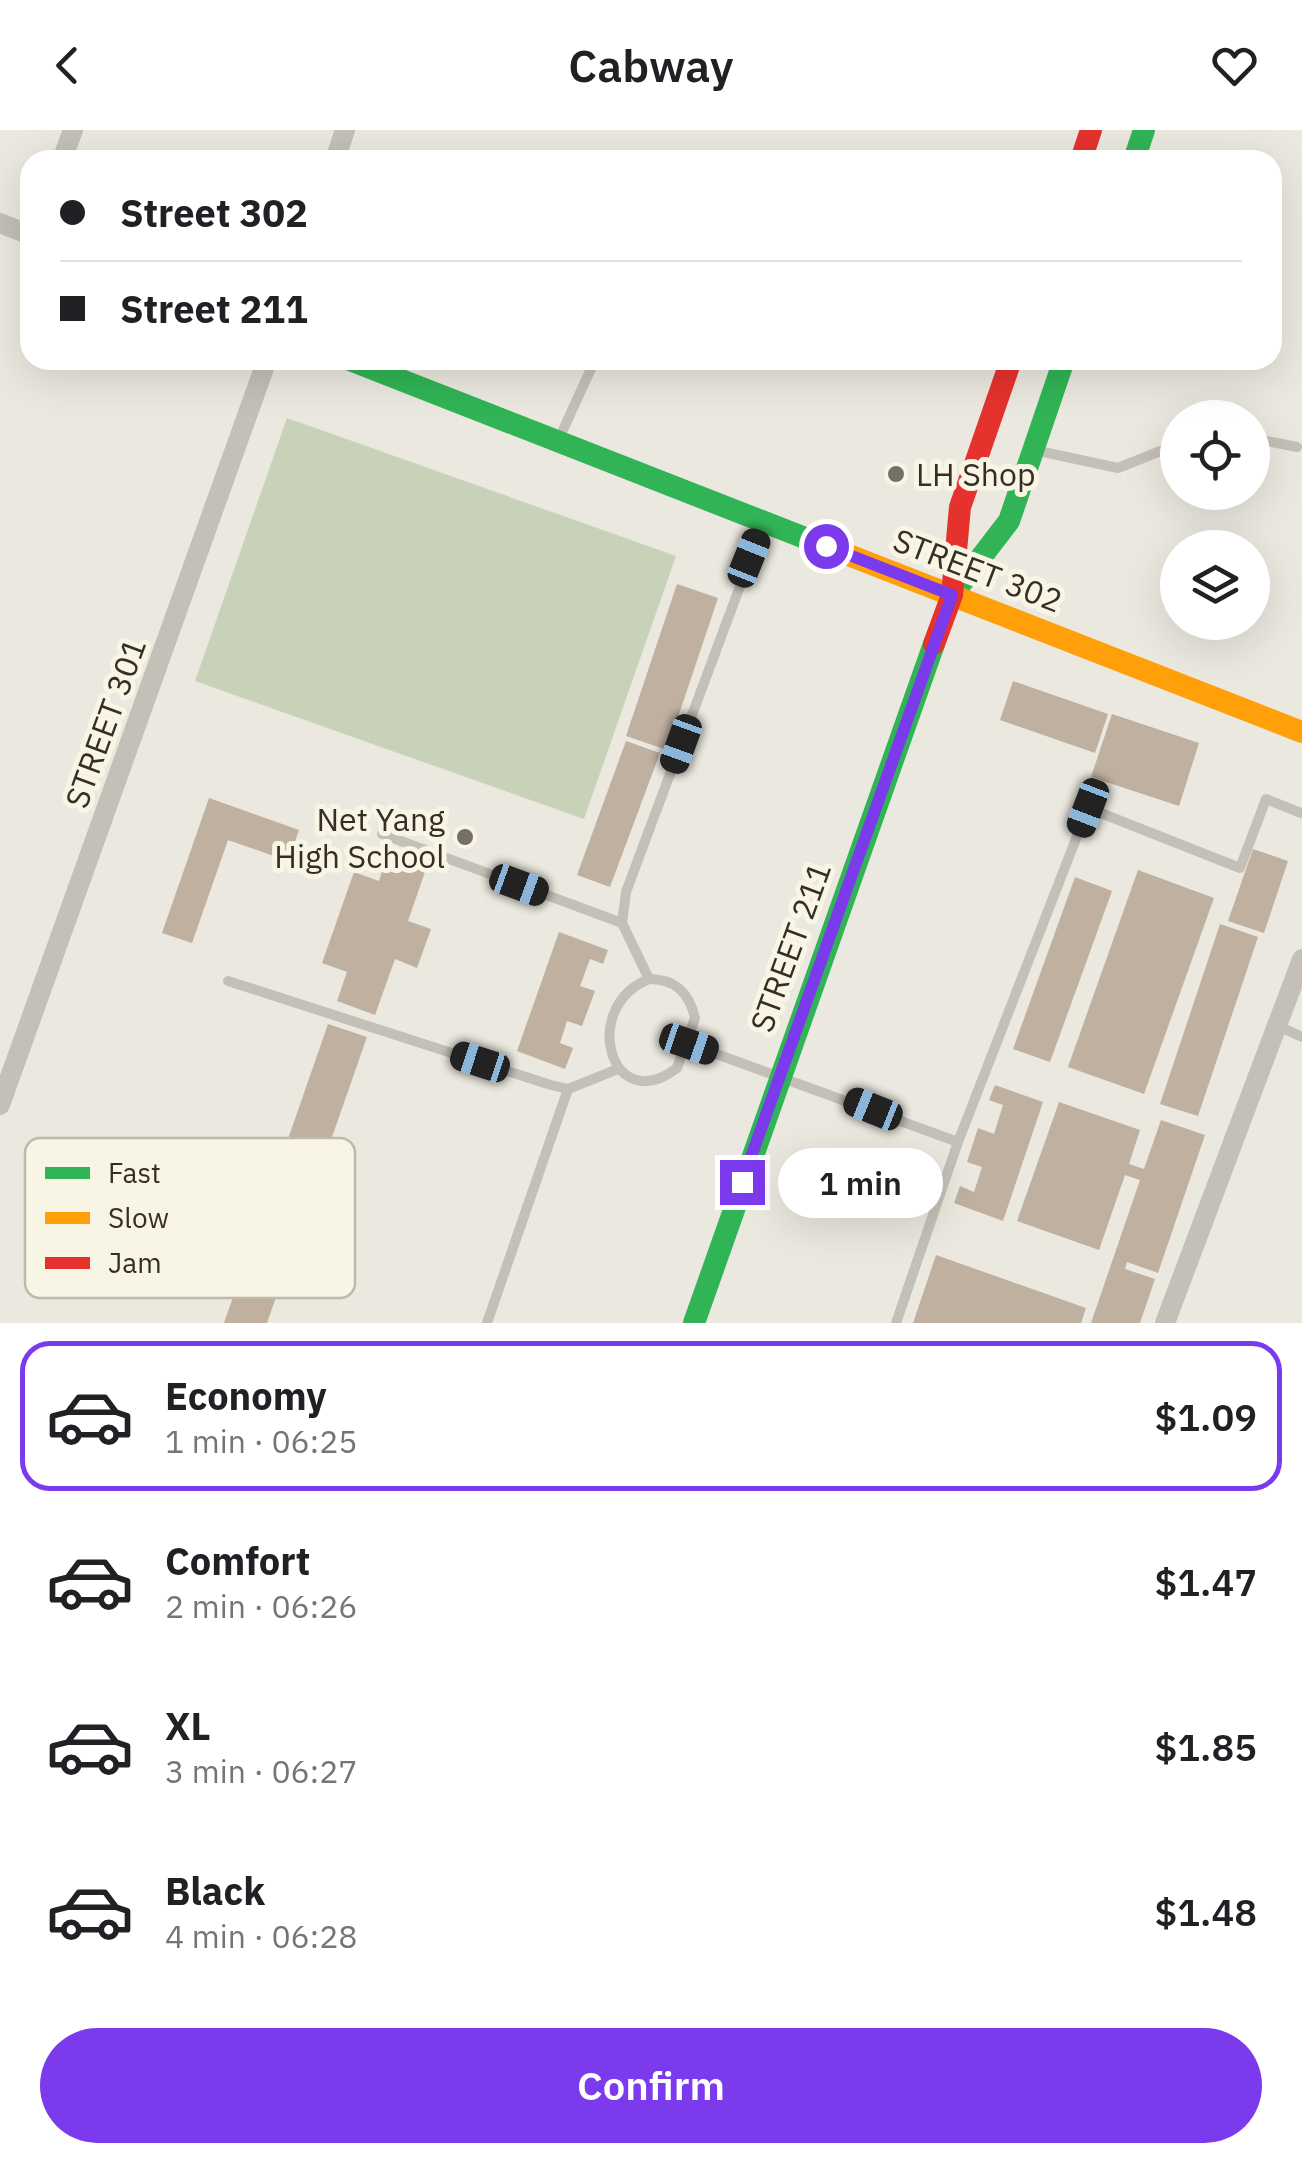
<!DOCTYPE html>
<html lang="en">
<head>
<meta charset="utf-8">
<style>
	body { margin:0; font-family:"IBM Plex Sans",sans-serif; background:#f2f2f2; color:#202124; height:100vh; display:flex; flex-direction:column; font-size:38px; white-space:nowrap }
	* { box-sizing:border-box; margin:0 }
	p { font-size:32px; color:#757577 }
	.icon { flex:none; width:55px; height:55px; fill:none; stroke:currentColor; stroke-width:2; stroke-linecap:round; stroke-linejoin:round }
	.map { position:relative; height:1193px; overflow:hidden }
	.side { display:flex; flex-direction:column; background:#fff; flex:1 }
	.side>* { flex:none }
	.top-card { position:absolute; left:20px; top:20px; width:1262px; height:220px; border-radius:30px; box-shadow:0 10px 40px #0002; display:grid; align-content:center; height:220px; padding:0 40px; background:#fff }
	.buttons { position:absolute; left:1160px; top:270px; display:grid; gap:20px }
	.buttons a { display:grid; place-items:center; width:110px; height:110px; border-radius:50%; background:#fff; box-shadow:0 10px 40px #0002; font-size:50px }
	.end { position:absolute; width:45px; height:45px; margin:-22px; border:12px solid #7c3aed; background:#fff; box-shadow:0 0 0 5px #fff }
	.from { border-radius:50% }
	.bubble { position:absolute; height:70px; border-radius:35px; background:#fff; box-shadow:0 10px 40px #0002; font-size:32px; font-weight:600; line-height:70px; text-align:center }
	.car { position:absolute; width:30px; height:60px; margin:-30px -15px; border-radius:12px; box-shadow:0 0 8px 2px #0007; background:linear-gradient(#222 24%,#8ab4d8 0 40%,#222 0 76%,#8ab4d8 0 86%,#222 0) }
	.top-card b { display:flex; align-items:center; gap:35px; height:95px; font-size:38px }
	.top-card b+b { border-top:2px solid #e0e0e0 }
	.top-card i { width:25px; height:25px; background:#202124 }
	ul { padding:18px 0 0; list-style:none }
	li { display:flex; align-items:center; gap:30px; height:150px; margin:0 20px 15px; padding:0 20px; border:5px solid transparent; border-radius:30px }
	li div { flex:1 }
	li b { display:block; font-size:38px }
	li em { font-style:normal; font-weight:600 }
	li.current { border-color:#7c3aed }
	li>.icon { width:90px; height:90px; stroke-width:1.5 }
	.button { display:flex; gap:20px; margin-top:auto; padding:20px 40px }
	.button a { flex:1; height:115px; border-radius:60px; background:#7c3aed; color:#fff; font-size:40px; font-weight:600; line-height:115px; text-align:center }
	header { display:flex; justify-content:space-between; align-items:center; height:130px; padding:0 40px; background:#fff; font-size:45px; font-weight:600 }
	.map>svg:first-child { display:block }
	.green { fill:#c7d2b8 }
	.building { fill:#bfb0a0 }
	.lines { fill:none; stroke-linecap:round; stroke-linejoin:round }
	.lane { stroke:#c4c0b8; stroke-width:10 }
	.street { stroke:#c4c0b8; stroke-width:20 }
	.fast { stroke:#30b455; stroke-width:22 }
	.slow { stroke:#ff9f0a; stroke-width:22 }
	.jam { stroke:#e5322d; stroke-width:22 }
	.route { stroke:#7c3aed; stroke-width:12 }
	.poi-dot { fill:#756f67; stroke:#f9f5e5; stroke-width:4 }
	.labels { text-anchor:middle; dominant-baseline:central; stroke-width:10; stroke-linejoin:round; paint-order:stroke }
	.poi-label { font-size:32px; fill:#352e26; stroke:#f9f5e5; text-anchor:start }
	.street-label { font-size:32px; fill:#352e26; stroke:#f9f5e5 }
	.key { fill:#f9f5e5; stroke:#beb9ac; stroke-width:2.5 }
	.key-label { font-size:28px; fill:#352e26 }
</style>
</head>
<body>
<header><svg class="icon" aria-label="back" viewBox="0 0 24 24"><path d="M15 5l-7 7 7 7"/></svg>Cabway<svg class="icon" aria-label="heart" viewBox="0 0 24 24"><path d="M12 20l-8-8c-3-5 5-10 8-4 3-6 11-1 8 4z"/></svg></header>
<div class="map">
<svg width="1302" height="1193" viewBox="0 0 1302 1193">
	<rect width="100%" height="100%" fill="#ebe8df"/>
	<!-- green -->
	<polygon class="green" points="287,288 676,426 584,689 195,551"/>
	<!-- building -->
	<g class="building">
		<polygon points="677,454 718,468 667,620 626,606"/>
		<polygon points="1013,551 1108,584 1095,623 1000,590"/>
		<polygon points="1112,584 1199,613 1179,676 1091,647"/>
		<polygon points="626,611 660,623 610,757 577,745"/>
		<polygon points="209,668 299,700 288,731 228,710 192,813 162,803"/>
		<polygon points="1253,719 1288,731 1264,803 1228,791"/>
		<polygon points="388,722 427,736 408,791 431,799 417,838 395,829 375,885 337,871 347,842 322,833 354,742 379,751"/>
		<polygon points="1138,740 1214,768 1144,964 1068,937"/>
		<polygon points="1075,747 1112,761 1050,932 1013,919"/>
		<polygon points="1220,794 1258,807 1198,986 1160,974"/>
		<polygon points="559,802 608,820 603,834 590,829 580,856 595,861 582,896 567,891 560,913 573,918 565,939 517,921"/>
		<polygon points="328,894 367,907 267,1193 224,1193"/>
		<polygon points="995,955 1043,972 1003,1091 954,1073 960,1056 974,1062 982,1037 967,1032 978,998 994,1004 1003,975 989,970"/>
		<polygon points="1059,972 1140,1000 1129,1034 1144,1039 1161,990 1205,1005 1158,1143 1127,1132 1125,1139 1155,1149 1140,1193 1091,1193 1140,1050 1125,1045 1099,1120 1017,1091"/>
		<polygon points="936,1125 1086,1178 1081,1193 913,1193"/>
	</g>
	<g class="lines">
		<!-- lane -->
		<g class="lane">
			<polyline points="1252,308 1297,317"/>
			<polyline points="558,311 595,230"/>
			<polyline points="1034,320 1118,338 1178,314"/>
			<polyline points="382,704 622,793"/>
			<polyline points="649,849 622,793 626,762 764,392"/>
			<path d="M649,849C675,849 689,862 695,888L677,938C611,989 579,877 649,849Z"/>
			<polyline points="228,851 551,955 568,959 618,939"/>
			<polyline points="1278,896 1302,907"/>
			<polyline points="689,914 958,1012 1088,678 1240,738 1266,669 1301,683"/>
			<polyline points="487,1193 568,959"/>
			<polyline points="896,1193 958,1012"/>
		</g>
		<!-- street -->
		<g class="street">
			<polyline points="62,30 73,0"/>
			<polyline points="335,30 345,0"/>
			<polyline points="0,93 30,105"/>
			<polyline points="0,975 267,230"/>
			<polyline points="1165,1193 1302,829"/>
		</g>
		<!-- fast -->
		<g class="fast">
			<polyline points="1134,30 1144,0"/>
			<polyline points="350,230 828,417"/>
			<polyline points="953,464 1009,391 1064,230"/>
			<polyline points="694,1193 934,514"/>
		</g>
		<!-- slow -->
		<polyline class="slow" points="828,417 1302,602"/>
		<!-- jam -->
		<g class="jam">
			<polyline points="1081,30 1091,0"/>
			<polyline points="934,514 952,465 960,377 1011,230"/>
		</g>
	</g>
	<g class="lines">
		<!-- route -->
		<polyline class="route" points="742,1052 952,465 826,416"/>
	</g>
	<!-- markers -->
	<g class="poi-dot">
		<circle cx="896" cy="344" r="10"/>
		<circle cx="465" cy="707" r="10"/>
	</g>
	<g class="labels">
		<!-- poi labels -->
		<g class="poi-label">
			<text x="916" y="344">LH Shop</text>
			<text x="445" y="689" text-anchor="end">Net Yang<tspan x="445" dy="37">High School</tspan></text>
		</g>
		<!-- street labels -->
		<g class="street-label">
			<text transform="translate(978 440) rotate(21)">STREET 302</text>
			<text transform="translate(105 593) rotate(-70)">STREET 301</text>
			<text transform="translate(790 817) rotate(-70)">STREET 211</text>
		</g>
	</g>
	<!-- legend -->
	<rect x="25" y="1008" width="330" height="160" rx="15" class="key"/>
	<rect x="45" y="1037" width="45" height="12" fill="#30b455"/>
	<rect x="45" y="1082" width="45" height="12" fill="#ff9f0a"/>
	<rect x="45" y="1127" width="45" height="12" fill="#e5322d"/>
	<g class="key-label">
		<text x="108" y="1053">Fast</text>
		<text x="108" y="1098">Slow</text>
		<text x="108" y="1143">Jam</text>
	</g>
</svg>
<div class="buttons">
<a><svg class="icon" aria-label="locate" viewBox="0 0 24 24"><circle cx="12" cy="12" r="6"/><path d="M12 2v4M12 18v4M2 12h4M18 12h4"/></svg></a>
<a><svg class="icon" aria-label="layers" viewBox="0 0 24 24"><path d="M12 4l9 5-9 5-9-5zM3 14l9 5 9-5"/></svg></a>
</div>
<i class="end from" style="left:826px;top:416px"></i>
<i class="end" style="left:742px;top:1052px"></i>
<div class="bubble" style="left:778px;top:1018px;width:165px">1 min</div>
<i class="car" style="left:749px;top:428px;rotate:22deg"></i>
<i class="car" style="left:681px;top:614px;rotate:200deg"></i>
<i class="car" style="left:1088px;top:678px;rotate:201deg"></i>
<i class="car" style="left:519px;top:755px;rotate:110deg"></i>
<i class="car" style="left:689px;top:914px;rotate:109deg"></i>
<i class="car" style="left:480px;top:932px;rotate:288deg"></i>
<i class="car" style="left:873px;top:979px;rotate:292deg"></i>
<div class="top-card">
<b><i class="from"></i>Street 302</b>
<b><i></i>Street 211</b>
</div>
</div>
<section class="side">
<ul>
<li class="current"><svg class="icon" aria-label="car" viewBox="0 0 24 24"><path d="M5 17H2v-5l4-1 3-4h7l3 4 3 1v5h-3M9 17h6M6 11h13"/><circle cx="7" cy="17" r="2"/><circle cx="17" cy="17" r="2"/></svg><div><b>Economy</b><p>1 min · 06:25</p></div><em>$1.09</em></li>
<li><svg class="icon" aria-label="car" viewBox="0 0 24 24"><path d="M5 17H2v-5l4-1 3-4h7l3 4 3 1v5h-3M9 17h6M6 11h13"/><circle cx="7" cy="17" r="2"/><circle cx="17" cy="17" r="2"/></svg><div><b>Comfort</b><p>2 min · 06:26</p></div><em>$1.47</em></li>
<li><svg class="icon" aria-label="car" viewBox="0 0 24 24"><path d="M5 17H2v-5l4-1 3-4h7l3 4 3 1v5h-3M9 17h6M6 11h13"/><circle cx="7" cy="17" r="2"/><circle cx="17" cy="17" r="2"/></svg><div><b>XL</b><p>3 min · 06:27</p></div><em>$1.85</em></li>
<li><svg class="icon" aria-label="car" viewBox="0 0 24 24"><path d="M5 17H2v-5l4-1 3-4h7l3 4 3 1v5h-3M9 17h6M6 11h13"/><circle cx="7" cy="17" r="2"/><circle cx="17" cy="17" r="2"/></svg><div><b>Black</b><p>4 min · 06:28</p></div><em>$1.48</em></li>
</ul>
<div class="button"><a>Confirm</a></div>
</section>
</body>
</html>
